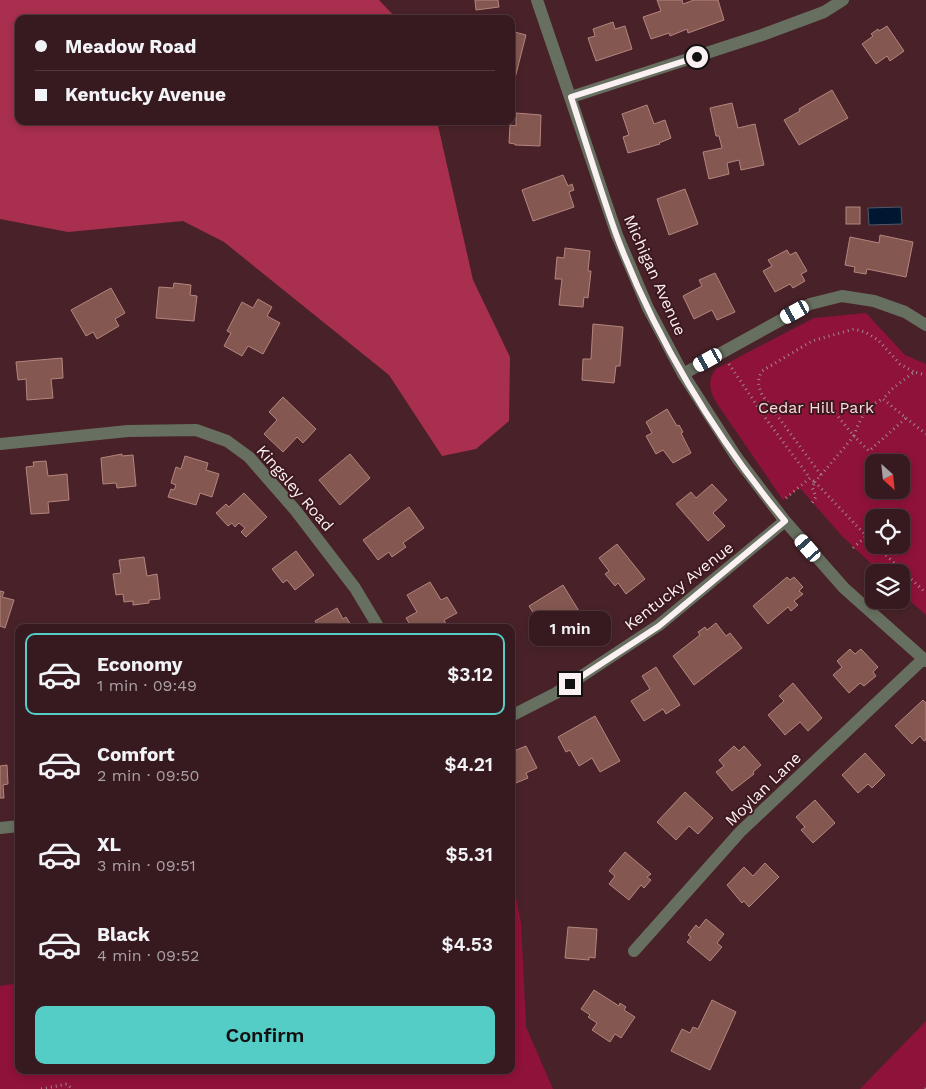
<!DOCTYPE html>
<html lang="en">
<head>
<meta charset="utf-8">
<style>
	body { margin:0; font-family:"Work Sans",sans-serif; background:#42272c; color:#f1f3f6; height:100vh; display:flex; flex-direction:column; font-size:19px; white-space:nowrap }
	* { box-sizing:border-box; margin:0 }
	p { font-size:16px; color:#aaa1a4 }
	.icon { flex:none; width:28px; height:28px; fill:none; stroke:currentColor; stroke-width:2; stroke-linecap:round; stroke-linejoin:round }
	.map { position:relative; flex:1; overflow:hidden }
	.drawer { position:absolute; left:15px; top:624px; width:500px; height:450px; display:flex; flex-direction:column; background:#371a1f; border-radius:10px; box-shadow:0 2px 8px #0003,0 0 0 1px #51383d }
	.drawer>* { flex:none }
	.top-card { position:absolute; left:15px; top:15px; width:500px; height:110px; border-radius:10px; box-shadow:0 2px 8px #0003,0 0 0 1px #51383d; display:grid; align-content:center; height:110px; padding:0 20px; background:#371a1f }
	.needle { width:32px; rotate:153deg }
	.fabs { position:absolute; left:865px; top:454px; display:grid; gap:10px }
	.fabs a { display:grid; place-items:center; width:45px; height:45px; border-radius:10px; background:#371a1f; box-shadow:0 2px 8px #0003,0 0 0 1px #51383d; font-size:25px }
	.end { position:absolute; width:22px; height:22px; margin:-11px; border:6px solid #fcf1f2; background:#111; box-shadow:0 0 0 2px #111 }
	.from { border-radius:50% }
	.bubble { position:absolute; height:35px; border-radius:10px; background:#371a1f; box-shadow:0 2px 8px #0003,0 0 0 1px #51383d; font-size:16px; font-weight:600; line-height:35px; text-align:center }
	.car { position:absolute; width:15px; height:30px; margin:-15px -8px; border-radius:6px; box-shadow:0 0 4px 1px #0007; background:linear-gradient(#fff 24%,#345 0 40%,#fff 0 76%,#345 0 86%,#fff 0) }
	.top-card b { display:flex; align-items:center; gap:18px; height:48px; font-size:19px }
	.top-card b+b { border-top:1px solid #51383d }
	.top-card i { width:12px; height:12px; background:#f1f3f6 }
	ul { padding:9px 0 0; list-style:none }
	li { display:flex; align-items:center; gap:15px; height:82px; margin:0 10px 8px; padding:0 10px; border:2px solid transparent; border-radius:10px }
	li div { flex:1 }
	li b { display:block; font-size:19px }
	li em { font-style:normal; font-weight:600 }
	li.on { border-color:#54cdc7 }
	li>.icon { width:45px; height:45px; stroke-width:1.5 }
	.action { display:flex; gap:10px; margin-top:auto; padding:10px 20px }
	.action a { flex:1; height:58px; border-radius:10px; background:#54cdc7; color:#111; font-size:20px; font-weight:600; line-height:58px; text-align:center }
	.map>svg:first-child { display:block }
	.green { fill:#8f123a; fill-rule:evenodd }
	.forest { fill:#a82f4e }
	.water { fill:#001732; stroke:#4c586c }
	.building { fill:#845851; stroke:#b4857d }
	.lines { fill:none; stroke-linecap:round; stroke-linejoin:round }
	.path { stroke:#a2898d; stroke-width:3; stroke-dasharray:1 4; stroke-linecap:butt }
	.minor { stroke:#677060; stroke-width:12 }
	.route { stroke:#fcf1f2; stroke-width:6 }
	.labels { text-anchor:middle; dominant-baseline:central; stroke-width:4; stroke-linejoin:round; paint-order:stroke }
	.street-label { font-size:16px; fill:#fcf1f2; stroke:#3d181f }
	.park-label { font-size:16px; fill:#fcdbde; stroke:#3d181f }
</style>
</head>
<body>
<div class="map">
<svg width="926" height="1089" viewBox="0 0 926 1089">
	<rect width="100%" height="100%" fill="#492229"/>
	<!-- green -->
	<g class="green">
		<path d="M866,313L905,355L926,364V615L901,593V572H880L842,536L800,488L783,500L718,405C710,392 706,382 716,369L814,318ZM874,462H901V490H874ZM874,518H901V545H874Z"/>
		<polygon points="511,891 515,892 521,923 526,1027 553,1089 0,1089 0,986 19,983 19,1070 511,1070"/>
		<polygon points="926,1021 926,1089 860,1089"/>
	</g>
	<!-- forest -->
	<polygon class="forest" points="0,0 379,0 397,19 19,19 19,121 437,121 473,280 510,357 509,421 476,449 442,456 389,375 224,242 183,221 68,232 0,219"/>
	<!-- water -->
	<polygon class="water" points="901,207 902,224 869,225 868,208"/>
	<!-- building -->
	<g class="building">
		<polygon points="475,0 498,0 499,7 476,10"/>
		<polygon points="657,0 682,0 683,4 694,0 718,0 724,20 688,33 687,29 670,36 669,33 651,39 643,17 661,11"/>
		<polygon points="613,22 615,29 625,26 632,49 596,61 588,38 595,36 593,29"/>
		<polygon points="887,26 904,51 890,61 887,56 876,64 862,44 873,36 871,34 878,29 879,31"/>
		<polygon points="511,31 526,35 514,82 511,81"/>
		<polygon points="832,90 848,118 799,145 784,120 800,111 799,109"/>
		<polygon points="732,103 738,128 755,124 764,165 741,170 739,160 727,163 729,174 709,179 703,152 722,148 719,136 716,136 710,108"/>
		<polygon points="647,105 654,124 665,120 671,138 659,143 660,144 628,153 623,137 629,135 622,114"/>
		<polygon points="516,113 541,115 540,146 515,145 515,144 509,143 510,125 516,126"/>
		<polygon points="563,175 568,186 572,184 574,190 569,192 574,207 533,221 522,190"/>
		<polygon points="685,189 698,224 669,235 657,199"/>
		<rect x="846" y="207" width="14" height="17"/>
		<polygon points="880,235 913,242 906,277 867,269 866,274 854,272 855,267 845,265 850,237 879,243"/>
		<polygon points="565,248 590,251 588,271 591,271 588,298 584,297 583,307 559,305 562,279 555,279 557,257 564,258"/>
		<polygon points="787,250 790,255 796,252 807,271 801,274 805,281 793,288 790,284 775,292 763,271 772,266 768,260"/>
		<polygon points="715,273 735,312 717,320 712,310 694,319 683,296 702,286 699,280"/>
		<polygon points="174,283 191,285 190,295 197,296 194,321 156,318 159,287 173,288"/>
		<polygon points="111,288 125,313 115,319 119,326 97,339 93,332 86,336 71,310"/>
		<polygon points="258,299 272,307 267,316 280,323 263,354 248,346 242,356 224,346 231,333 227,331 242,302 253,308"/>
		<polygon points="593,324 623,327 620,366 616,366 614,383 582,380 583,359 591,359"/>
		<polygon points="62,358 63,378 51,379 53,398 27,400 26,379 18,380 16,362"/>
		<polygon points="283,397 316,429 303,443 297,437 283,452 264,434 277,420 269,412"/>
		<polygon points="667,409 677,426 679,425 683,432 681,433 691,453 673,463 663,450 656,454 646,436 652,433 646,422"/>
		<polygon points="122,454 122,456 133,455 136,486 117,488 116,483 103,484 101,458"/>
		<polygon points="350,454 370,478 340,505 319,480"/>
		<polygon points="185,456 208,463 206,470 219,474 212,497 200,493 196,505 168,497 171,489 174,490 176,485 171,483 176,467 181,469"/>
		<polygon points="46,461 48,476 67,474 69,500 48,502 49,513 31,514 26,467 34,466 33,462"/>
		<polygon points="712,484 727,500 713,513 725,526 708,541 676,504 691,492 696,498"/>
		<polygon points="244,493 267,517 246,537 241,532 245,528 239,523 235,527 232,523 228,526 216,513 226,504 229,507"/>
		<polygon points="409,507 424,528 403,543 406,547 392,557 389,552 378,560 363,540"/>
		<polygon points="617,544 645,579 626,594 618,583 615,586 605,574 609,571 599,558"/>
		<polygon points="296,551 314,575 295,590 287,580 283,583 272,569"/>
		<polygon points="144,557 147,576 157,574 160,599 149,600 149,603 133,605 133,601 124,602 123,594 116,595 113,574 121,573 119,560"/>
		<polygon points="787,577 790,580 794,577 803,587 799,591 803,594 794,601 798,605 791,611 788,607 768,624 753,606"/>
		<polygon points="430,582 441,600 447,597 457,613 444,620 448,628 412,628 406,618 417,612 407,595"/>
		<polygon points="563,585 579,611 563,621 570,632 552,644 529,606"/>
		<polygon points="0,591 4,592 2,597 14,600 5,628 0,626"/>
		<polygon points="337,608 343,619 346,617 351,625 349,628 319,628 315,621"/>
		<polygon points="716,623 726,636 730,633 742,648 694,685 673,656 700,635 698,632 705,627 707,630"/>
		<polygon points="850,649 855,654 861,649 878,667 873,672 876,676 864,686 860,683 849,693 833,675 842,667 837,661"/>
		<polygon points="656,667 680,705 666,714 663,709 644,721 631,701 650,689 642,676"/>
		<polygon points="793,683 822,718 808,731 800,722 785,735 768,715 784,701 779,696"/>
		<polygon points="923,700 926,703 926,740 924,741 920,736 912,744 895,726"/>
		<polygon points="595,716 620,761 600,772 592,758 579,766 570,750 566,752 558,737"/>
		<polygon points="526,746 537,768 526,773 528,778 511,785 511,749 513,748 514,751"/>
		<polygon points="734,746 739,751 744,746 761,765 753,772 754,774 732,791 716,772 724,766 719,760"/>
		<polygon points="865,753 885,775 872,788 868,784 858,793 842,775"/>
		<polygon points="7,765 8,784 3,785 4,798 0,798 0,766"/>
		<polygon points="685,792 713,818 698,834 689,826 676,840 657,822"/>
		<polygon points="815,800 835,823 813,843 801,830 805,827 796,817"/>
		<polygon points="625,852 651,874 647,877 651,880 644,888 641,885 629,900 609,884 615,876 609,871"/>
		<polygon points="765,863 779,877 749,907 744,901 742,903 727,885 744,867 753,876"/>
		<polygon points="706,919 724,934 717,943 722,947 710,961 687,942 691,937 688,935 696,925 699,928"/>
		<polygon points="568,927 597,929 595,958 589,957 589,960 565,958"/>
		<polygon points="594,990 619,1006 620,1003 626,1007 624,1010 635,1017 621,1038 615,1034 610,1042 592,1030 597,1023 588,1017 590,1015 581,1009"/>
		<polygon points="712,1000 736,1012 710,1070 671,1051 682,1029 690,1033 693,1027 698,1029"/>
	</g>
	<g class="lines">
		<!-- path -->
		<g class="path">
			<polyline points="729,364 766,419 810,478"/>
			<polyline points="835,413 854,436"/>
			<polyline points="906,418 926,434"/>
			<path d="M854,436C859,420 867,405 883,399"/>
			<path d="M821,475L762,395C758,385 757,380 762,371L812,341L854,329L865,332L878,340L900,364L914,372"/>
			<polyline points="786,498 810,478 815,482 812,487 816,497 812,503"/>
			<polyline points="886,518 891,513"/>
			<polyline points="874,544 815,482 854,436 869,451 906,418 883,399 892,389 914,372 926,375"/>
			<polyline points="875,545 926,593"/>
			<polyline points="853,548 874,529"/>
			<polyline points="41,1089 67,1084 72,1089"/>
			<polyline points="925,1089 926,1088"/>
		</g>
		<!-- minor -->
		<g class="minor">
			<polyline points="537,0 617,235 648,308 683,374 737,458 785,521 844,588 926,661"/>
			<polyline points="571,97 762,35 824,12 843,0"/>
			<polyline points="683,374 810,304 842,296 874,301 905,312 926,325"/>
			<polyline points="0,444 128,431 196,430 227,441 249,457 296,511 355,588 379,628"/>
			<polyline points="511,716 556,693 659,625 785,521"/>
			<polyline points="0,828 19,826"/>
			<polyline points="634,951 740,832 923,659"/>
		</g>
	</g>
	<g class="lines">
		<!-- route -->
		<path class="route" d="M570,684L659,626L785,521C715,437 654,336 616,234C600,189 586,143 571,97L697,57"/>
	</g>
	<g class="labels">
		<!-- street labels -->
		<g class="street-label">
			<text transform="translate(655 275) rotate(66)">Michigan Avenue</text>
			<text transform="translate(295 488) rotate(49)">Kingsley Road</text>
			<text transform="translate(679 586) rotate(-38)">Kentucky Avenue</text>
			<text transform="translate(763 789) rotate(-44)">Moylan Lane</text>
		</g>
		<!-- park labels -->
		<g class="park-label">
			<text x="816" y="407">Cedar Hill Park</text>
		</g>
	</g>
</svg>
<div class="fabs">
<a><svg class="needle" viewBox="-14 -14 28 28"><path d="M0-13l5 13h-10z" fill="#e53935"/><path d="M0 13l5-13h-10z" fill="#aaa1a4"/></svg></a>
<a><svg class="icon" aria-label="locate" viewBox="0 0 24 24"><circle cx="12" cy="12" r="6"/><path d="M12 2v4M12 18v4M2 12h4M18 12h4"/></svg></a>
<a><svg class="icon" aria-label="layers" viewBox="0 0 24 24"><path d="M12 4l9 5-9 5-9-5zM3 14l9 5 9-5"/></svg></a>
</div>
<i class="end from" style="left:697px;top:57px"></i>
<i class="end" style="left:570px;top:684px"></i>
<div class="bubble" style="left:529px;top:611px;width:82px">1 min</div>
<i class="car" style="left:795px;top:312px;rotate:241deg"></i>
<i class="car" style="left:708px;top:360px;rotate:241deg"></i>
<i class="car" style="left:808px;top:548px;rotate:319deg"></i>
<div class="top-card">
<b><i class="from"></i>Meadow Road</b>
<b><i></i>Kentucky Avenue</b>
</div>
<section class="drawer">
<ul>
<li class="on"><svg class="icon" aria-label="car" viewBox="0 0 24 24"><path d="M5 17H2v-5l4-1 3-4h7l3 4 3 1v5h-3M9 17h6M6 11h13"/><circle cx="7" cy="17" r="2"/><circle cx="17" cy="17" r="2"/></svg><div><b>Economy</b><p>1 min · 09:49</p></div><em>$3.12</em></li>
<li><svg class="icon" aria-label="car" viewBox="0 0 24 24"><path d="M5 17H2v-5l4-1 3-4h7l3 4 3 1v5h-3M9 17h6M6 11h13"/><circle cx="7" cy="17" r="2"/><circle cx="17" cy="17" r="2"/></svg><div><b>Comfort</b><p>2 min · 09:50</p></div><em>$4.21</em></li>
<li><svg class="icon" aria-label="car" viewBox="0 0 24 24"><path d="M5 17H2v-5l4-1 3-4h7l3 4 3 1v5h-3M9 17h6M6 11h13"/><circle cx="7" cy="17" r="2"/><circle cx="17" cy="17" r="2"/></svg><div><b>XL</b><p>3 min · 09:51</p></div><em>$5.31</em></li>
<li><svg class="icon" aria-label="car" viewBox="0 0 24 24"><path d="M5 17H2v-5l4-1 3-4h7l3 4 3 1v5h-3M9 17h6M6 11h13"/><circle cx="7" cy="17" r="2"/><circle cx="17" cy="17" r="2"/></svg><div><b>Black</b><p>4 min · 09:52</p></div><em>$4.53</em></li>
</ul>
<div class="action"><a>Confirm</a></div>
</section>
</div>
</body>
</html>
